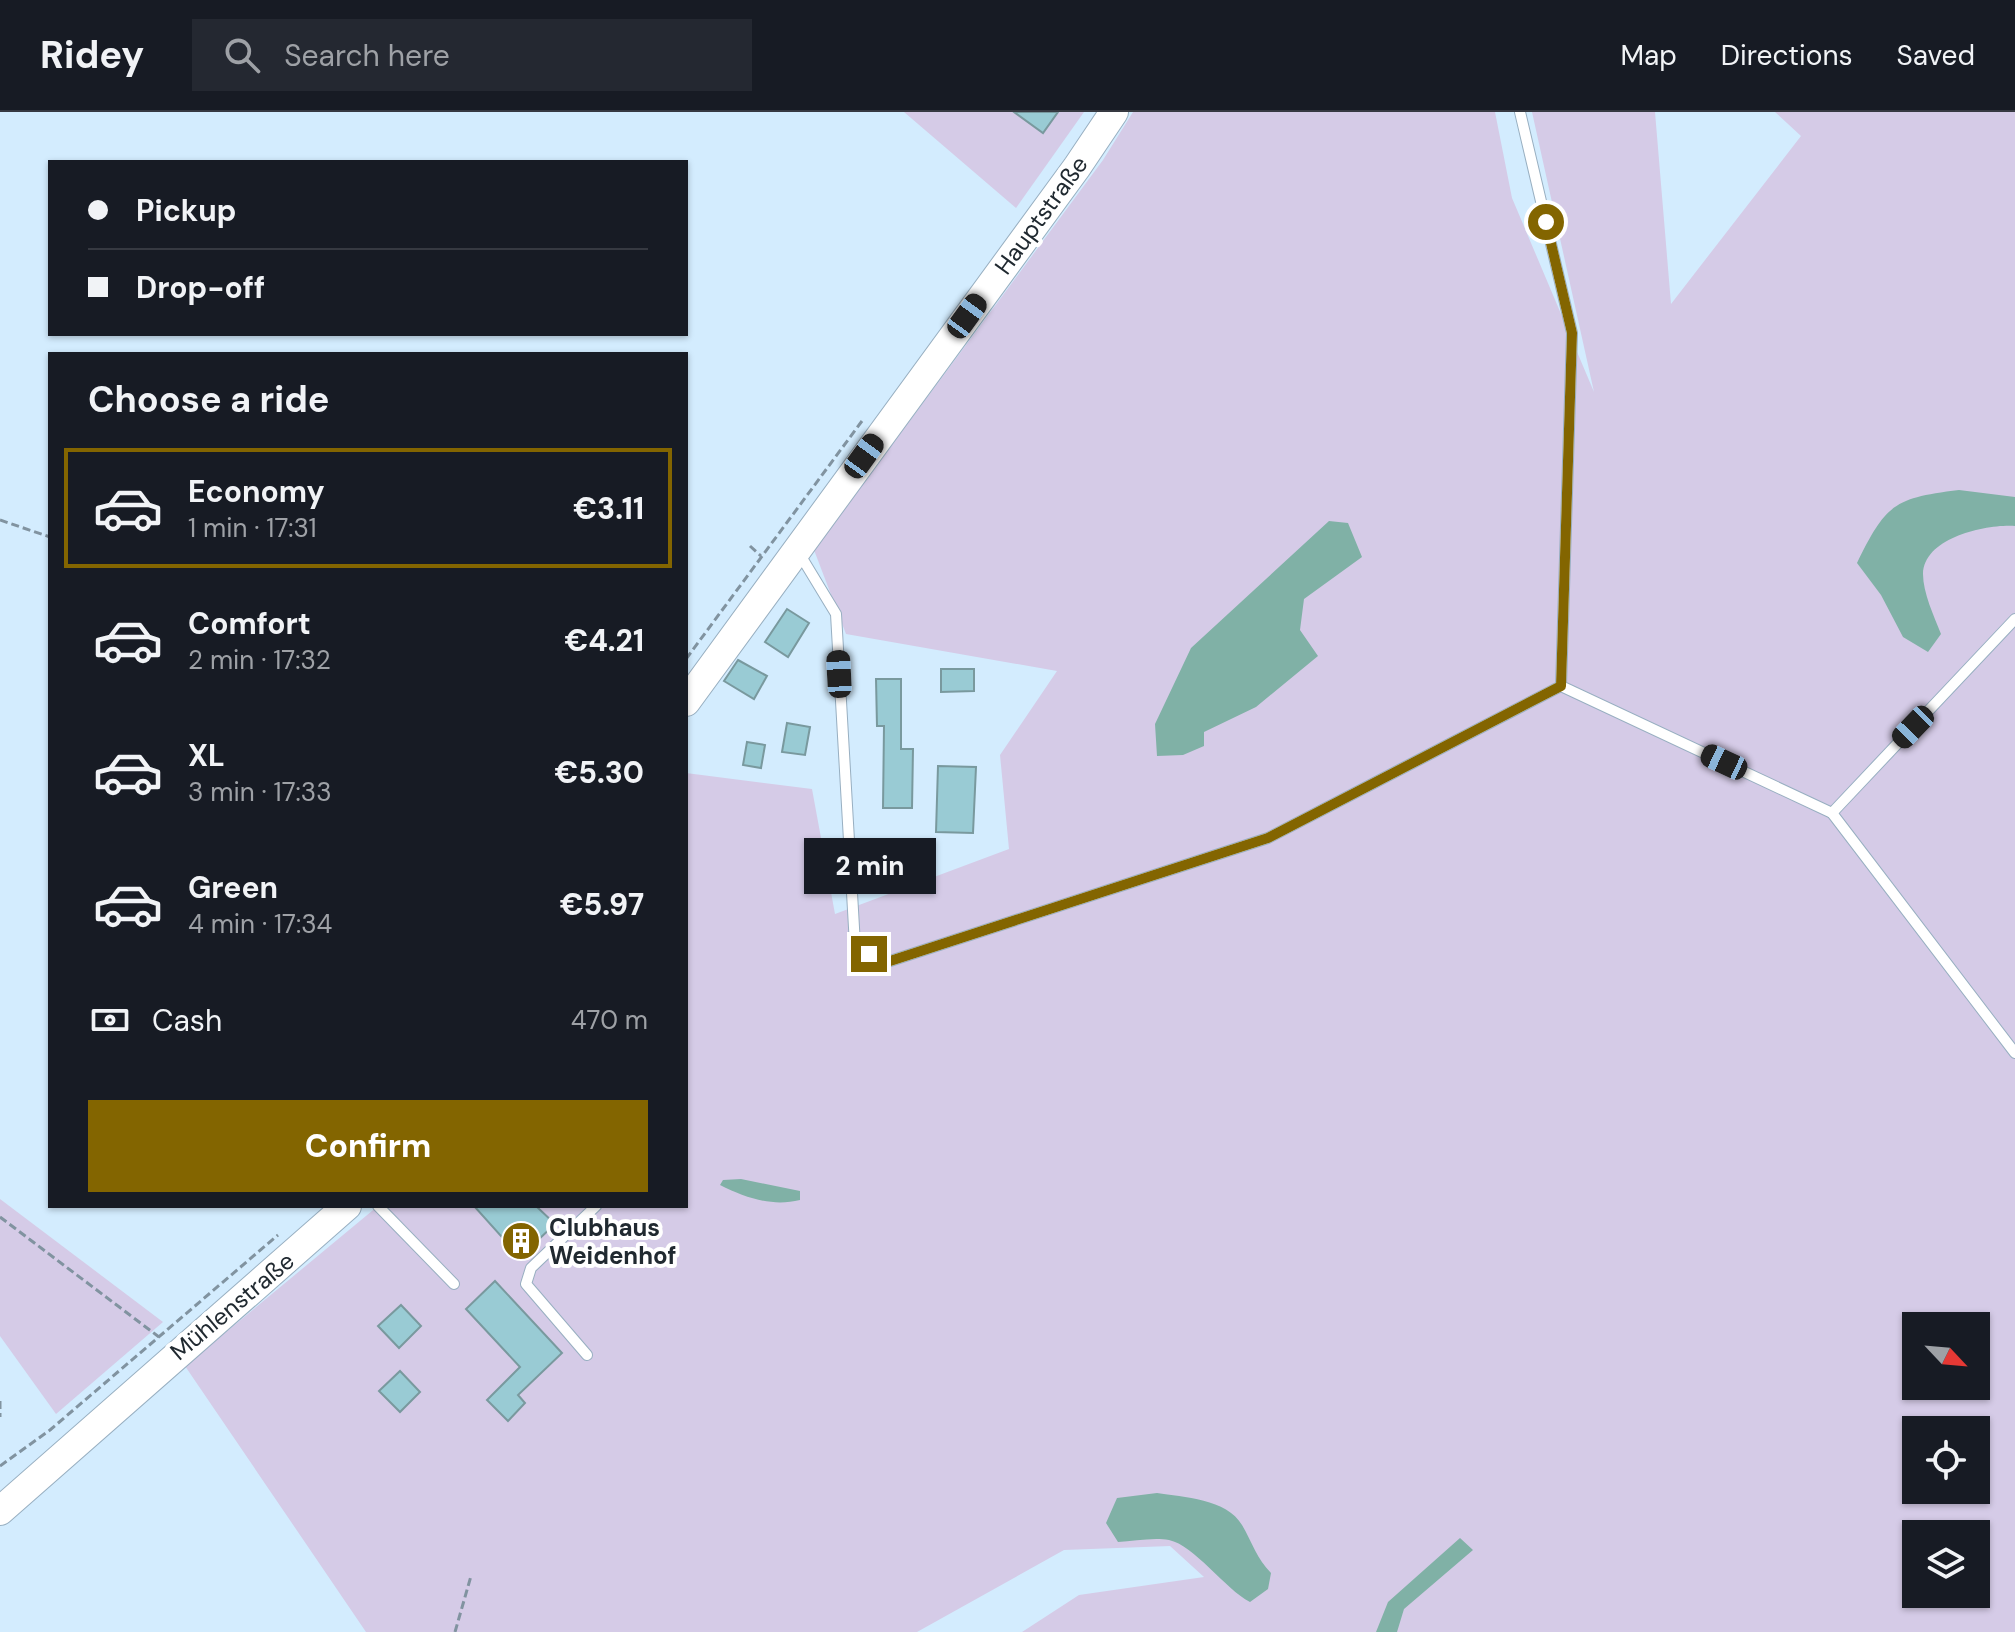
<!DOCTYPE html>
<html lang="en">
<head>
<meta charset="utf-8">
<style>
	body { margin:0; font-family:"DM Sans",sans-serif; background:#242831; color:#f1f3f6; height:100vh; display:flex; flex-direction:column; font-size:30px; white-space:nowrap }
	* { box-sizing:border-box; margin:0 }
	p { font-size:26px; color:#9ea1a6 }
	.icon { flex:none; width:44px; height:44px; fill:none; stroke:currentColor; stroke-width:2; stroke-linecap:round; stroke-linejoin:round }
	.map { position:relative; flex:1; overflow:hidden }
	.details { position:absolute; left:48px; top:240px; width:640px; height:856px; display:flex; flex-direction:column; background:#171b24; border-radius:0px; box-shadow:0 2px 6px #0004 }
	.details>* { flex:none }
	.guide { position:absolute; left:48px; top:48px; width:640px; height:176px; border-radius:0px; box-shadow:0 2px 6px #0004; display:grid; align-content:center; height:176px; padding:0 40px; background:#171b24 }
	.needle { width:52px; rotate:116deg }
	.fabs { position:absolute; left:1902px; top:1200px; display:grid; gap:16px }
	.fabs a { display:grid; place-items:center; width:88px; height:88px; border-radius:0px; background:#171b24; box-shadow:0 2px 6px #0004; font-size:40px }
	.end { position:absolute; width:36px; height:36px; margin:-18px; border:10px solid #836500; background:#fff; box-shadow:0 0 0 4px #fff }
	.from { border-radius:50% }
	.bubble { position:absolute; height:56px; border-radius:0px; background:#171b24; box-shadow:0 2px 6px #0004; font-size:26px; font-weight:800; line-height:56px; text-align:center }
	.car { position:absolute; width:24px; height:48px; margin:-24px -12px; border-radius:10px; box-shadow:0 0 6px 2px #0007; background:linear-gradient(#222 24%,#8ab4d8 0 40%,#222 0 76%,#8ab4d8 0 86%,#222 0) }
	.guide b { display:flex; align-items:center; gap:28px; height:76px; font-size:30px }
	.guide b+b { border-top:2px solid #363941 }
	.guide i { width:20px; height:20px; background:#f1f3f6 }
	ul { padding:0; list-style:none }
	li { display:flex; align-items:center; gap:24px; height:120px; margin:0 16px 12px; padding:0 24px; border:4px solid transparent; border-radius:0px }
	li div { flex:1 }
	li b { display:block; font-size:30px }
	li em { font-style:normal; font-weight:800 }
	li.selected { border-color:#836500 }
	li>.icon { width:72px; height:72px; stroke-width:1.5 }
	h2 { padding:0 40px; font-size:36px; line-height:96px }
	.pay { display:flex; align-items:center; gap:20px; height:88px; padding:0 40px; font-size:30px }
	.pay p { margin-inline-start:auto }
	.cta { display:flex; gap:16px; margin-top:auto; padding:16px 40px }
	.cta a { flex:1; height:92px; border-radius:0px; background:#836500; color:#fff; font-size:32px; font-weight:800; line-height:92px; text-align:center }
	header { display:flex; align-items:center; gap:48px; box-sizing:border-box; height:112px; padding:0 40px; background:#171b24; border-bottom:2px solid #363941 }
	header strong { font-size:38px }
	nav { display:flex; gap:44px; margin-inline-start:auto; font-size:28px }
	.search { width:560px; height:72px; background:#242831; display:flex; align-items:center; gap:20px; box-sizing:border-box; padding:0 28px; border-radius:0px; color:#9ea1a6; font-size:30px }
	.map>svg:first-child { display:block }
	.green { fill:#d5cbe7; fill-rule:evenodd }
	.water { fill:#80b1a6 }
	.building { fill:#99cbd4; stroke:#79999e; stroke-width:2 }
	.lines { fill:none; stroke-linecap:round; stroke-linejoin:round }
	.lane-casing { stroke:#98afc1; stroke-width:12 }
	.secondary-casing { stroke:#98afc1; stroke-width:30 }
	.path { stroke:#8193a0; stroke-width:3; stroke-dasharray:8 4; stroke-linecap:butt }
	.lane { stroke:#fff; stroke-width:10 }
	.secondary { stroke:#fff; stroke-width:28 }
	.route { stroke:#836500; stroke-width:10 }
	.labels { text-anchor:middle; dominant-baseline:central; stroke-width:8; stroke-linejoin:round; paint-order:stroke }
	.street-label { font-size:24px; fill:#202930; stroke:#fff }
	.poi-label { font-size:24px; font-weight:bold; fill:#202930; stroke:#fff; text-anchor:start }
</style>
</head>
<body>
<header>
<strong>Ridey</strong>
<div class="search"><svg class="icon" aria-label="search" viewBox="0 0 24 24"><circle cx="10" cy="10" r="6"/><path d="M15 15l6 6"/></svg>Search here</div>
<nav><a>Map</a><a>Directions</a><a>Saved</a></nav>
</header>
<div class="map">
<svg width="2015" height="1520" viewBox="0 0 2015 1520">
	<rect width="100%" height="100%" fill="#d3ecfe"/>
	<!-- green -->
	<g class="green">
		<polygon points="904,0 1084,0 1016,96"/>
		<path d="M1133,0H1495L1512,86L1594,280L1532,0H1655L1671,192L1801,24L1775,0H2015V1520H1022L1079,1483L1204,1465L1170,1434L1064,1438L917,1520H366L185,1254L378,1094H686V661L812,677L835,802L1009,737L1000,643L1057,559L846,522L814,438L1103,48ZM1916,1214H1976V1274H1916ZM1916,1318H1976V1378H1916ZM1916,1422H1976V1482H1916Z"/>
		<polygon points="0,1087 163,1210 56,1302 0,1224"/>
	</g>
	<!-- water -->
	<g class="water">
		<path d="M1959,378L2015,385V414C1987,412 1924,425 1923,462C1923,481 1934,504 1941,522L1928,540L1903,525L1881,483L1857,451C1886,392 1894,386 1959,378Z"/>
		<polygon points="1329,409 1348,411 1362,445 1304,487 1300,518 1318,544 1256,595 1204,620 1204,634 1183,643 1157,644 1155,612 1191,536"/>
		<path d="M741,1067L800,1079V1088C772,1095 746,1086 720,1073L723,1068Z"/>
		<path d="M1157,1381C1183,1385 1227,1387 1242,1413C1252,1430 1257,1447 1271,1461L1268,1477L1250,1490C1225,1477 1194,1433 1169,1428C1154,1425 1134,1429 1118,1430L1106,1411L1117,1386Z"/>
		<polygon points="1460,1426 1473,1438 1404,1497 1397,1520 1376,1520 1388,1490"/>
	</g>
	<!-- building -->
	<g class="building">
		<polygon points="1014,0 1058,0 1043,21"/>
		<polygon points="787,497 809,511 788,545 765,530"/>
		<polygon points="738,548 767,564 754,587 724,569"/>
		<polygon points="941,557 974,557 974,579 941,580"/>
		<polygon points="876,567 901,567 901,637 913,637 912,696 883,696 884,614 877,614"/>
		<polygon points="787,611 810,615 805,643 782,640"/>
		<polygon points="747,630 765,633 761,656 743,653"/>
		<polygon points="938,654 976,655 973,721 936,720"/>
		<polygon points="474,1094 536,1094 555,1112 520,1145"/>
		<polygon points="495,1169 562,1241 518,1283 525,1291 508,1309 487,1288 520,1255 466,1197"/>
		<polygon points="401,1193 421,1214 399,1236 378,1214"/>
		<polygon points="400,1259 420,1280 400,1300 379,1279"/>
	</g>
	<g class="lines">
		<!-- lane casing -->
		<g class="lane-casing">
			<g id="lane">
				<polyline points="1520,0 1572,221 1561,574 1832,701 2015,941"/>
				<polyline points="799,441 836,502 855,833 884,851 1268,726 1561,574"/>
				<polyline points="1832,701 2015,507"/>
				<polyline points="378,1094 454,1172"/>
				<polyline points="587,1243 526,1172 531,1156 596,1094"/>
			</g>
		</g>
		<!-- secondary casing -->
		<g class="secondary-casing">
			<g id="secondary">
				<polyline points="686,590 1077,55 1114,0"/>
				<polyline points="0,1399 347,1094"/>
			</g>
		</g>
		<!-- path -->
		<g class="path">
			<polyline points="0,408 50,425"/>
			<polyline points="750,434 761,444"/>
			<polyline points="686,547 862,309"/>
			<polyline points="0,1105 159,1225"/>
			<polyline points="0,1289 0,1305"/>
			<polyline points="0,1354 50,1318 278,1123"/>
			<polyline points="455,1520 471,1464"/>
		</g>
		<!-- lane -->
		<use href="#lane" class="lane"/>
		<!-- secondary -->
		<use href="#secondary" class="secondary"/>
	</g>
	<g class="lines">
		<!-- route -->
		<polyline class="route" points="869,842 884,851 1268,726 1561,574 1572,221 1546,110"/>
	</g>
	<!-- icons -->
	<defs>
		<g id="building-disc" transform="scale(2)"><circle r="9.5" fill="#836500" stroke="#fff"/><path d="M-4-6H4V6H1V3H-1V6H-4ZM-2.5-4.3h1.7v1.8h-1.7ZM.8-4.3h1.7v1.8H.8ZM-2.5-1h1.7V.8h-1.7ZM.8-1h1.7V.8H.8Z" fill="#fff"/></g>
	</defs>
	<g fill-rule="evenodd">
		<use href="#building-disc" x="521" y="1129"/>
	</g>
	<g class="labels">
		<!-- street labels -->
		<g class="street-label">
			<text transform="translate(1041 103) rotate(-54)">Hauptstraße</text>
			<text transform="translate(232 1194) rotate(-40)">Mühlenstraße</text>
		</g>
		<!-- poi labels -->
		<g class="poi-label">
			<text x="549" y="1115">Clubhaus<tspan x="549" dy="28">Weidenhof</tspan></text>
		</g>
	</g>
</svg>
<div class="fabs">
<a><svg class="needle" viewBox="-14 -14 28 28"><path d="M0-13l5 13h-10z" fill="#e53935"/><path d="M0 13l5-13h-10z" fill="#9ea1a6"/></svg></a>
<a><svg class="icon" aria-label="locate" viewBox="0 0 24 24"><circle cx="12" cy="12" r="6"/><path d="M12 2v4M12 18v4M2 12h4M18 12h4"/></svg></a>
<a><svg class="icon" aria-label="layers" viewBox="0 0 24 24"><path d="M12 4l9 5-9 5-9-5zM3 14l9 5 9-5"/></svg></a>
</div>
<i class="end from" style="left:1546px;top:110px"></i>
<i class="end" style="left:869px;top:842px"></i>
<div class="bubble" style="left:804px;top:726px;width:132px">2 min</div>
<i class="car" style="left:967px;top:204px;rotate:36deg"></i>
<i class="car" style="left:864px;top:344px;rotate:36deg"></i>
<i class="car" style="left:839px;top:562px;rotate:357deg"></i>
<i class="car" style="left:1913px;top:615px;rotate:224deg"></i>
<i class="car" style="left:1724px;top:650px;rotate:295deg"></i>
<div class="guide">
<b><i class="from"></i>Pickup</b>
<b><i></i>Drop-off</b>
</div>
<section class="details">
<h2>Choose a ride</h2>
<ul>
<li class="selected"><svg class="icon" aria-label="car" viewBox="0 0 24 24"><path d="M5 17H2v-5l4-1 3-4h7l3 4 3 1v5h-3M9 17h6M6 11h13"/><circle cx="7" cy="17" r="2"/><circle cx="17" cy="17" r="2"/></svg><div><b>Economy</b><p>1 min · 17:31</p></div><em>€3.11</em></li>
<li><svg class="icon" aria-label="car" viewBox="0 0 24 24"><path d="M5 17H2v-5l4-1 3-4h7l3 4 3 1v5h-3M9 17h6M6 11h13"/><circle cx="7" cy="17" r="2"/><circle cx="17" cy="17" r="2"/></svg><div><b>Comfort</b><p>2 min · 17:32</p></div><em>€4.21</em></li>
<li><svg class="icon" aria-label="car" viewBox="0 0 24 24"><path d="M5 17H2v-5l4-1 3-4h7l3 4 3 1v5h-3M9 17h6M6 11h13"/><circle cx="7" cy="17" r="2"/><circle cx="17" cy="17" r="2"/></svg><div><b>XL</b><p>3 min · 17:33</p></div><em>€5.30</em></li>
<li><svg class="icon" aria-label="car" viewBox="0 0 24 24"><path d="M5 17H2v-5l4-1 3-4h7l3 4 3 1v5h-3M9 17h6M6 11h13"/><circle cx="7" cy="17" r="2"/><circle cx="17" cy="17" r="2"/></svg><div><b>Green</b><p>4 min · 17:34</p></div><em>€5.97</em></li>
</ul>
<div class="pay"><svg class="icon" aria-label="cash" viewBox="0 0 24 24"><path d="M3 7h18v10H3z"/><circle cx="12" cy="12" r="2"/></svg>Cash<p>470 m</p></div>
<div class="cta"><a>Confirm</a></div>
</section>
</div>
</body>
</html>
